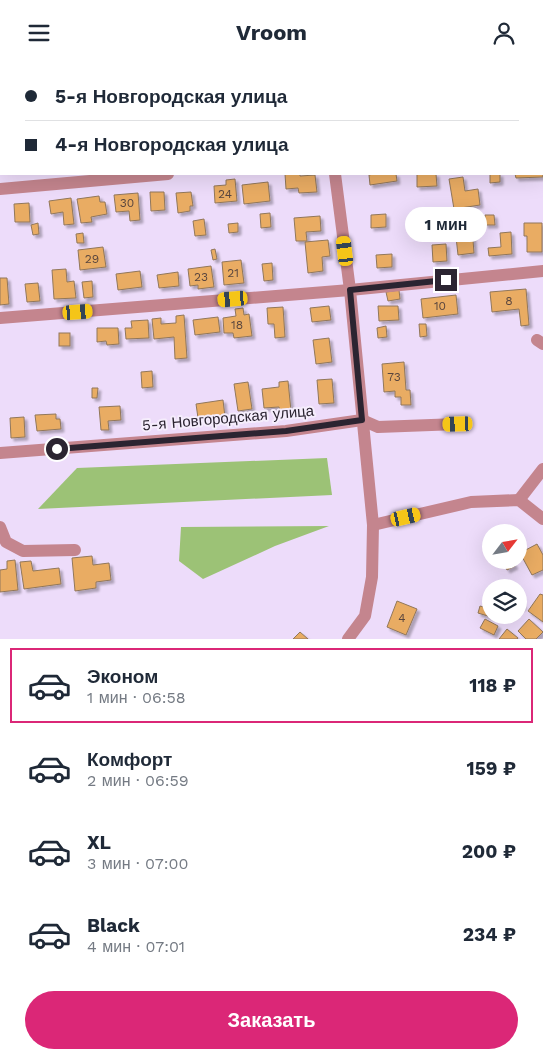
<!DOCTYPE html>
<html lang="ru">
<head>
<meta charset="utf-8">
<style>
	body { margin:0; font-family:"Work Sans",sans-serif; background:#f6f6f7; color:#1f2937; height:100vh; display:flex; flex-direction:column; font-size:19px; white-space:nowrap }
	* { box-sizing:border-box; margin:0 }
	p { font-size:16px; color:#747a83 }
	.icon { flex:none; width:28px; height:28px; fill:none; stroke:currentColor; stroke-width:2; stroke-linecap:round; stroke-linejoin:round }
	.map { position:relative; height:574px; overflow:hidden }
	.details { display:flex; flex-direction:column; background:#fff; flex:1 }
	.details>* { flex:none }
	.banner { position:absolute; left:0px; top:0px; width:544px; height:110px; box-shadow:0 5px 20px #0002; display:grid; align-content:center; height:110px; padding:0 25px; background:#fff }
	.needle { width:32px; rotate:59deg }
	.tools { position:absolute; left:482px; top:459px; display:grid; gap:10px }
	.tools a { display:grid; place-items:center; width:45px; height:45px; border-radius:50%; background:#fff; box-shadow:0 5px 20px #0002; font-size:25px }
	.end { position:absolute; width:22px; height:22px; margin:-11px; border:6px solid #2b2431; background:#fff; box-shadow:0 0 0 2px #fff }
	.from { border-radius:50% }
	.bubble { position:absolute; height:35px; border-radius:18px; background:#fff; box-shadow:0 5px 20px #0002; font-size:16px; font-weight:700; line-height:35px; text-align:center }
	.car { position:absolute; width:15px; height:30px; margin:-15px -8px; border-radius:6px; box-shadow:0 0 4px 1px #0007; background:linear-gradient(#f5c518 24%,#345 0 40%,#f5c518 0 76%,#345 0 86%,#f5c518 0) }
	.banner b { display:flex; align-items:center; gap:18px; height:48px; font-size:19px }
	.banner b+b { border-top:1px solid #e0e1e3 }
	.banner i { width:12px; height:12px; background:#1f2937 }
	ul { padding:9px 0 0; list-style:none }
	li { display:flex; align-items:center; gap:15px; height:75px; margin:0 10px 8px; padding:0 15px; border:2px solid transparent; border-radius:0px }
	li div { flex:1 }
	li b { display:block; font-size:19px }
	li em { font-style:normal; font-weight:700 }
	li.selected { border-color:#db2777 }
	li>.icon { width:45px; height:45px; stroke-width:1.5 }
	.button { display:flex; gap:10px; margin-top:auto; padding:10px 25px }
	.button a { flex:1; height:58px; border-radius:30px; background:#db2777; color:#fff; font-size:20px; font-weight:700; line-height:58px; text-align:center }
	header { display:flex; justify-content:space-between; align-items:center; height:65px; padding:0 25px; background:#fff; font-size:22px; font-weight:700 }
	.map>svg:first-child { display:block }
	.green { fill:#9cc276 }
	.building { fill:#e9ac63; stroke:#91775a; filter:url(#shadow) }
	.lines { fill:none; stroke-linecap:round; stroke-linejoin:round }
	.minor { stroke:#c4858e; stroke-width:12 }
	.route { stroke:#2b2431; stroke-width:6 }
	.labels { text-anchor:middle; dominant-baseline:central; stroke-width:4; stroke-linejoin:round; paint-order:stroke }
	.number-label { font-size:12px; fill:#5a463e }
	.street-label { font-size:15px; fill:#2b2431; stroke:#f5edfc }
</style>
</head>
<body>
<header><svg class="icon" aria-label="menu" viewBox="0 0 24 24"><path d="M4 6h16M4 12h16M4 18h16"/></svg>Vroom<svg class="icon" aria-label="person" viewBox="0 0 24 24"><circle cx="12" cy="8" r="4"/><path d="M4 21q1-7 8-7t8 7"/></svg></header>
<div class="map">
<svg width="543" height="574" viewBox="0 0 543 574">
	<defs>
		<filter id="shadow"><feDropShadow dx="3" dy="3" stdDeviation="1" flood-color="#0004"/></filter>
	</defs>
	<rect width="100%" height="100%" fill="#eddcfa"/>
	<!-- green -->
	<g class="green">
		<polygon points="327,393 332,430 38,444 77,403"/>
		<polygon points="329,461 275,481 203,514 179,496 181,462"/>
	</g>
	<!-- building -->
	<g class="building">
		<polygon points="542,98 543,112 516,113 515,109 542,109"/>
		<polygon points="285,109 300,109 300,111 315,110 317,127 299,128 298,123 286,124"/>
		<polygon points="374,109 396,109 397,116 370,120 369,110"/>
		<polygon points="417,109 436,109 437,121 417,122"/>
		<polygon points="490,109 500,109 500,117 490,118"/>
		<polygon points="463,112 465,126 478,124 480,140 454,144 449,114"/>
		<polygon points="235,114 237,136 215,138 214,121 226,120 226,115"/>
		<polygon points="268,117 270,136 244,139 242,120"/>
		<polygon points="150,127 164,127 165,145 151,146"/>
		<polygon points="191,127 193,141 190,141 190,146 178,148 176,128"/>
		<polygon points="138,128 140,155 130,156 129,146 116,147 114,130"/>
		<polygon points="99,131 100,137 105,137 107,149 91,152 92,157 81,158 77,134"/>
		<polygon points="71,133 74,159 64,160 63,147 51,149 49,136"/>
		<polygon points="29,138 30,157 15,157 14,139"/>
		<polygon points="270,148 271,162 261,163 260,149"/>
		<polygon points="386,149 386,162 371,163 371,150"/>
		<polygon points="485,150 494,150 495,160 485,160"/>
		<polygon points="320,151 321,166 306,167 307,176 296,176 294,153"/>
		<polygon points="204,154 206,170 195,171 193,156"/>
		<polygon points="38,158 39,169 33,170 31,160"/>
		<polygon points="238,158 238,167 229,168 228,159"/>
		<polygon points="524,158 542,158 542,187 527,187 527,171 524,171"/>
		<polygon points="472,162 474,188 458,190 455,163"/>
		<polygon points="511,167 512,189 489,191 488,183 501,182 500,168"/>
		<polygon points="83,168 84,178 77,178 76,169"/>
		<polygon points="328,175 330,191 322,192 323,206 308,208 305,177"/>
		<polygon points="446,179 447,196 433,197 432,180"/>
		<polygon points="103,182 106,202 80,205 78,185"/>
		<polygon points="215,184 217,194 213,195 211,185"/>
		<polygon points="392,189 392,202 377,203 376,190"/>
		<polygon points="241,195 244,218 224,220 222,197"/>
		<polygon points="272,198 273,215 264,216 262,199"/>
		<polygon points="211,201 214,222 198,224 198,220 190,221 188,204"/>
		<polygon points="66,204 67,217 74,216 76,233 54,234 52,205"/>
		<polygon points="140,206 142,222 118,225 116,209"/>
		<polygon points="178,207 179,221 159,223 157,210"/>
		<polygon points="0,213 7,213 9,239 0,240"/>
		<polygon points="92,216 93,232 84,233 82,217"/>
		<polygon points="38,218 40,236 27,237 25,219"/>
		<polygon points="526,224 529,260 521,261 519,244 492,247 490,227"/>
		<polygon points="399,225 400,234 388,236 386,227"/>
		<polygon points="456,230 458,249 423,253 421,234"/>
		<polygon points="329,241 331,255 312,257 310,243"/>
		<polygon points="378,241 398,241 399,255 379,256"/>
		<polygon points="283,242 285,272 275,273 274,259 268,259 267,243"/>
		<polygon points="243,243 244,250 249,249 252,271 234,273 233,268 224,268 223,253 236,251 235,244"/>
		<polygon points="184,250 187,293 175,294 174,272 154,274 152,254 161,253 161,259 176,258 176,251"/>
		<polygon points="218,252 220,267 195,270 193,255"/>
		<polygon points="148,255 149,273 126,274 125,263 132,263 131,256"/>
		<polygon points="419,259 426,259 427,271 420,272"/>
		<polygon points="386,261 387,272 378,273 377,263"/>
		<polygon points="97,263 118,263 119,279 107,280 106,276 97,277"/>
		<rect x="59" y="268" width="11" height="13"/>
		<polygon points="329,273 332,297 316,299 313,275"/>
		<polygon points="404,297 406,325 410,325 411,340 401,340 401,332 395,332 395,326 384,327 382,299"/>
		<polygon points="152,306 153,322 142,323 141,307"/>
		<polygon points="332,314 334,338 319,339 317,315"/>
		<polygon points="288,316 291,346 280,347 279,342 264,343 262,324 279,322 279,317"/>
		<polygon points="248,317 252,344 238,346 234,319"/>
		<polygon points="92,323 98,323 97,333 92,333"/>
		<polygon points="223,335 225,352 213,354 213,351 198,353 196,339"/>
		<polygon points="120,341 121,355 108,356 109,365 101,365 99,342"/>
		<polygon points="56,349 56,354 60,354 61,364 37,366 35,350"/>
		<polygon points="24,352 25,372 11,373 10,353"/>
		<polygon points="537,479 543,490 543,505 532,510 520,488"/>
		<polygon points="92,491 93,500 109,498 111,515 96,517 96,523 75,526 72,493"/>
		<polygon points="15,495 18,525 0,527 0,505 7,504 7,496"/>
		<polygon points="507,495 511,495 515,501 507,505 503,497"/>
		<polygon points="31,496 33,506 59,503 61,519 24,524 20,497"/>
		<polygon points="519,523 523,542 519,543"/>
		<polygon points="540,529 543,530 543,557 528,546"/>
		<polygon points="397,536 417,544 406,570 387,562"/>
		<polygon points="480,541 491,544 491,552 478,548"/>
		<polygon points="485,554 498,561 494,570 480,563"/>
		<polygon points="529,554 543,567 536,574 526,574 518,566"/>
		<polygon points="507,564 518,573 517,574 499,574"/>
		<polygon points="300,567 308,574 293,574"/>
	</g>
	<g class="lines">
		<!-- minor -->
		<g class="minor">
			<polyline points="327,0 327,1"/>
			<polyline points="542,74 543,74"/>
			<polyline points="335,109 350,225 373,460 372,512 365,551 348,574"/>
			<polyline points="0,124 168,109"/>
			<polyline points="0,253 350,225 543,206"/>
			<polyline points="537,275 543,279"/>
			<polyline points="0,388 286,366 362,355 378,362 458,359"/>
			<polyline points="519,435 543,404"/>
			<polyline points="373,460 471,437 519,435 543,454"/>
			<polyline points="0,462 6,477 23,486 75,485"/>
		</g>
	</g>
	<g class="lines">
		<!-- route -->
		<polyline class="route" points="57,384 286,366 362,355 350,225 446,215"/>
	</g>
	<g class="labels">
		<!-- number labels -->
		<g class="number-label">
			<text x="225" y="129">24</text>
			<text x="127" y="138">30</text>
			<text x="92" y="194">29</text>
			<text x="233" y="208">21</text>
			<text x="201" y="212">23</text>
			<text x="509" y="236">8</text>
			<text x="440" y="241">10</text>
			<text x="237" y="260">18</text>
			<text x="394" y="312">73</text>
			<text x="402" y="553">4</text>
		</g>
		<!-- street labels -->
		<g class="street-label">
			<text transform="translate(228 353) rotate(-5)">5-я Новгородская улица</text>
		</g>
	</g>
</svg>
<div class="tools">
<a><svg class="needle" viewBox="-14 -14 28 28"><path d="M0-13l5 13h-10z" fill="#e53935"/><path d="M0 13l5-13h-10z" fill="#747a83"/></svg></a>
<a><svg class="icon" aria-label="layers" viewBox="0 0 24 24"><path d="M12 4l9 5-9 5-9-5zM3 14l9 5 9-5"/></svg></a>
</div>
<i class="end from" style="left:57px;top:384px"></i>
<i class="end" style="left:446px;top:215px"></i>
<div class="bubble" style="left:405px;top:142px;width:82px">1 мин</div>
<i class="car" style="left:345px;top:186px;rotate:353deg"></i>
<i class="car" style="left:233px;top:234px;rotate:265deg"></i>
<i class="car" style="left:78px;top:247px;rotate:86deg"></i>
<i class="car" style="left:458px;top:359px;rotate:268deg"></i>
<i class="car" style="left:406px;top:452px;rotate:77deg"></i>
<div class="banner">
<b><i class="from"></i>5-я Новгородская улица</b>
<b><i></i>4-я Новгородская улица</b>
</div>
</div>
<section class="details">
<ul>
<li class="selected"><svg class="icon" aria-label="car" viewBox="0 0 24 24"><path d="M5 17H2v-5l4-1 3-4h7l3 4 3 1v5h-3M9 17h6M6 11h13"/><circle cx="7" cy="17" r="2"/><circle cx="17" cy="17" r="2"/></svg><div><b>Эконом</b><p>1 мин · 06:58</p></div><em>118 ₽</em></li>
<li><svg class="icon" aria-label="car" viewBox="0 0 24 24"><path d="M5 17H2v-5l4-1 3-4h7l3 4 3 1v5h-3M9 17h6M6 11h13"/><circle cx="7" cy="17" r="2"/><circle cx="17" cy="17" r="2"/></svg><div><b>Комфорт</b><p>2 мин · 06:59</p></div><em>159 ₽</em></li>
<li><svg class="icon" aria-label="car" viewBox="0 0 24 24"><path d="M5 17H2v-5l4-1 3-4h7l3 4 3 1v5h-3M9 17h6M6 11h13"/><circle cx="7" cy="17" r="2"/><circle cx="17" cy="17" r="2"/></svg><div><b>XL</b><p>3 мин · 07:00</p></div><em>200 ₽</em></li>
<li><svg class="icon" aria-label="car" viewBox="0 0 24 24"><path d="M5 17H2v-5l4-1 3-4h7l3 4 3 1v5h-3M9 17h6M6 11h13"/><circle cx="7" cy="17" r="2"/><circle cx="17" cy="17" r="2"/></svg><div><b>Black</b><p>4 мин · 07:01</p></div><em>234 ₽</em></li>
</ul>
<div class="button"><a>Заказать</a></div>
</section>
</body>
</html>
